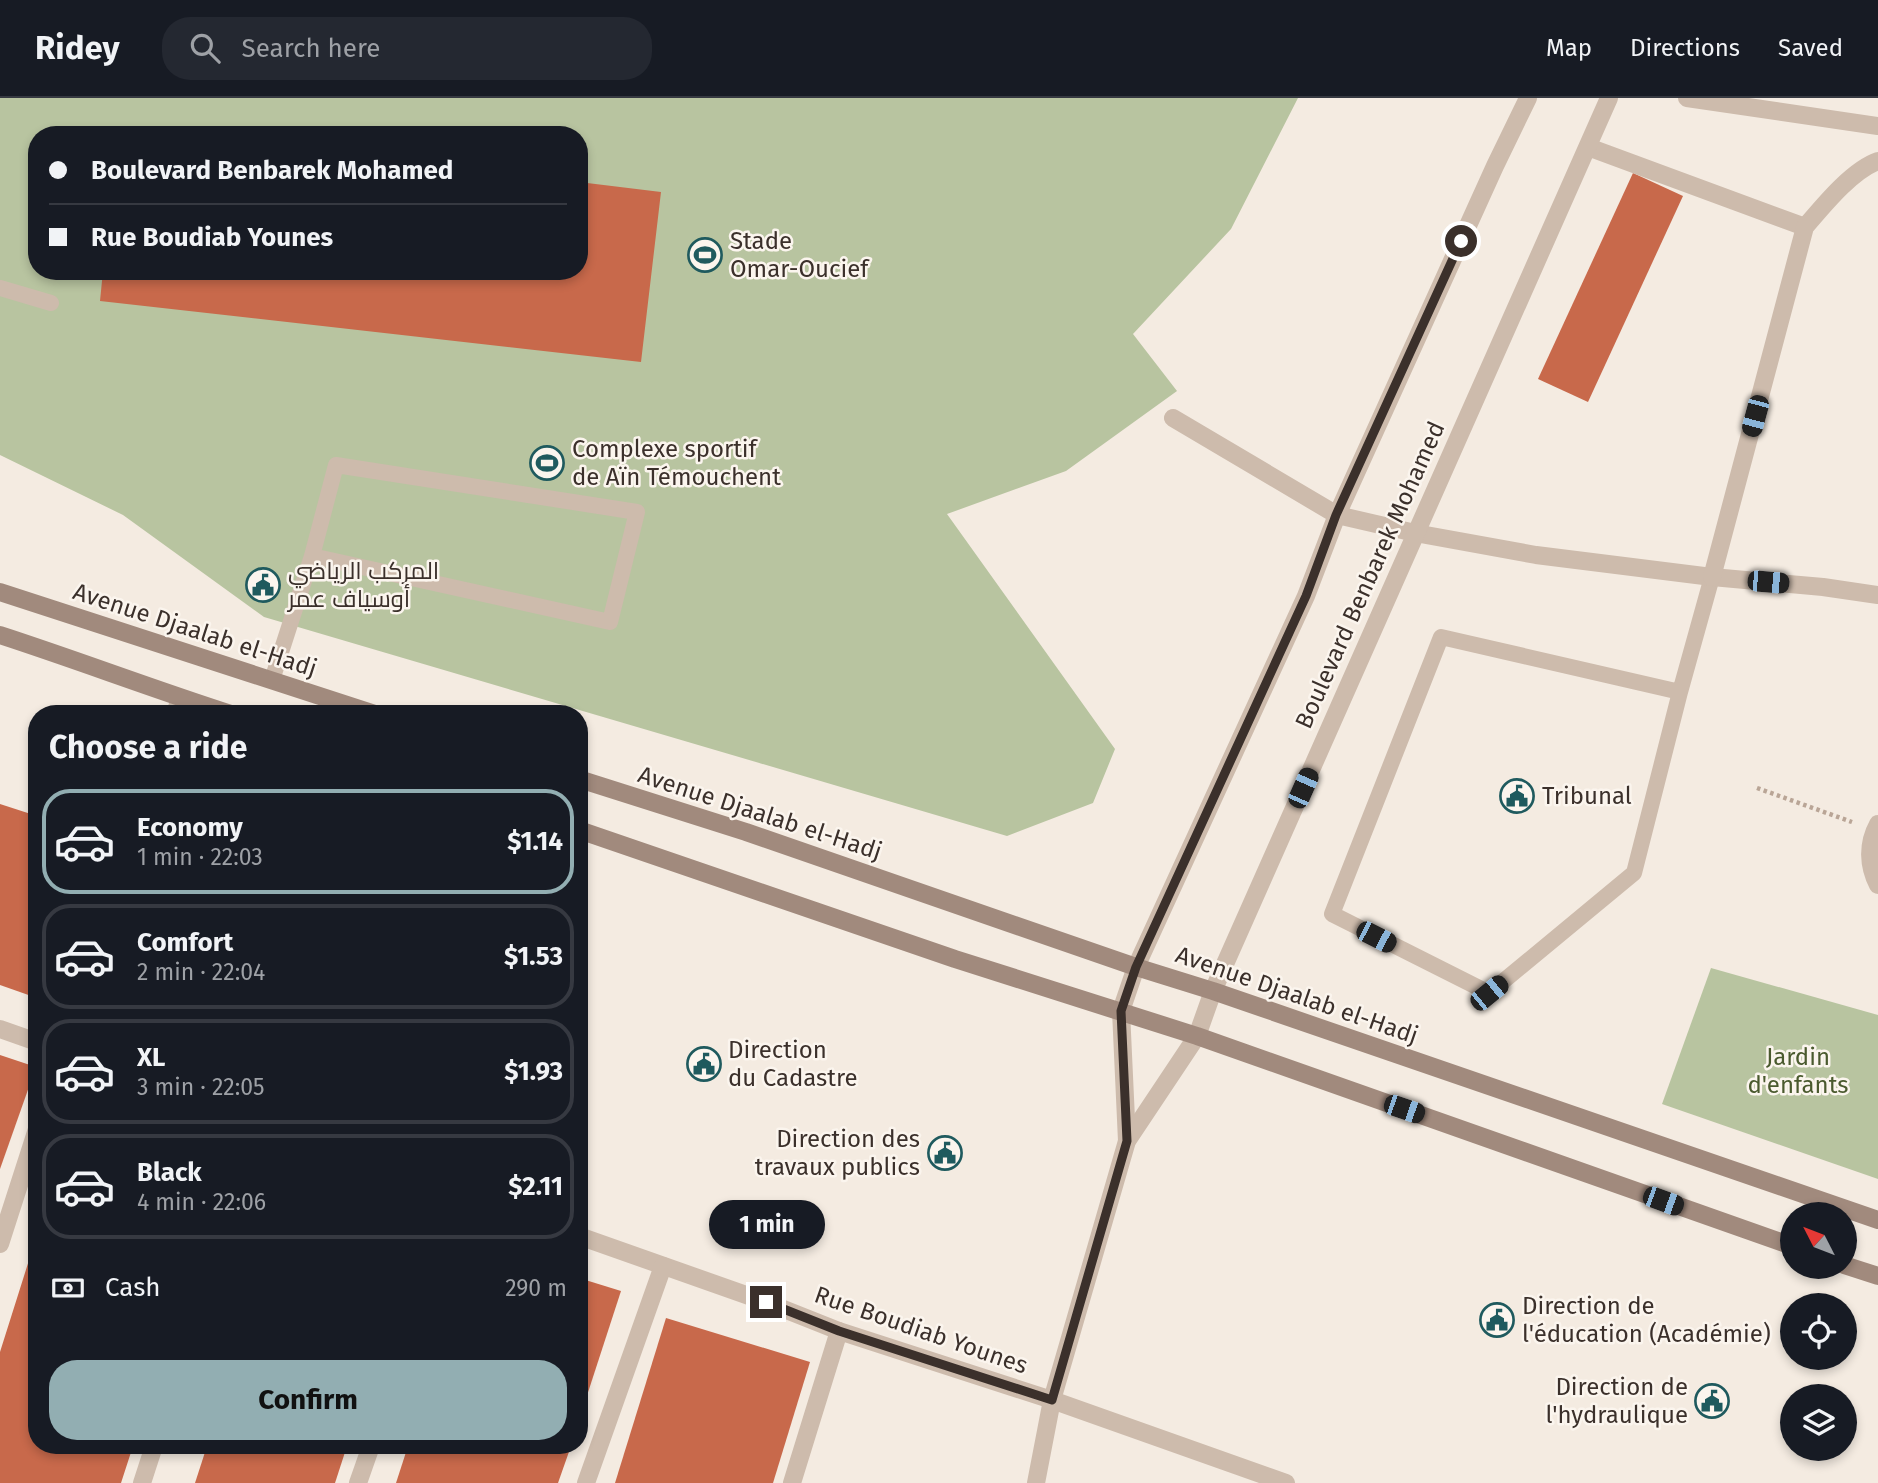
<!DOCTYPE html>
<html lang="en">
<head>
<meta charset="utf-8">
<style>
	body { margin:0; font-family:"Fira Sans",Cairo,sans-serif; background:#242831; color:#f1f3f6; height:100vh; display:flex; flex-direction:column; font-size:26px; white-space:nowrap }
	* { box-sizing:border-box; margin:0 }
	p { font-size:23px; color:#9ea1a6 }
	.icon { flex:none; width:38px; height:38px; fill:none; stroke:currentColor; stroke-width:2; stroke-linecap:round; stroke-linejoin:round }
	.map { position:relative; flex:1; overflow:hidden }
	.details { position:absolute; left:28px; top:607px; width:560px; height:749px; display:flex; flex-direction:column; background:#171b24; border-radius:28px; box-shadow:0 4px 10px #0003 }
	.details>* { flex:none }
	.hud { position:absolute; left:28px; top:28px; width:560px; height:154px; border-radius:28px; box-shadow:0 4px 10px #0003; display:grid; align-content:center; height:154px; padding:0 21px; background:#171b24 }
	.needle { width:46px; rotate:312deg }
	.controls { position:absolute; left:1780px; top:1104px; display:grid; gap:14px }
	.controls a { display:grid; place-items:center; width:77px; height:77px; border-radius:50%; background:#171b24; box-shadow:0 4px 10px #0003; font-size:35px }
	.end { position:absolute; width:32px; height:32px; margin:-16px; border:9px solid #3b302b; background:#fff; box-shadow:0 0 0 4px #fff }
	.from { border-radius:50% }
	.bubble { position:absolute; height:49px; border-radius:24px; background:#171b24; box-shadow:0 4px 10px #0003; font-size:23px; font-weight:700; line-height:49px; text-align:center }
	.car { position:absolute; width:21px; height:42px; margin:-21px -10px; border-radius:9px; box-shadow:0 0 5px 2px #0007; background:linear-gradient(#222 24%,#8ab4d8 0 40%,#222 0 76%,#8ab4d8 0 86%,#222 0) }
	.hud b { display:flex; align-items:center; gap:24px; height:66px; font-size:26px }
	.hud b+b { border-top:2px solid #363941 }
	.hud i { width:18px; height:18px; background:#f1f3f6 }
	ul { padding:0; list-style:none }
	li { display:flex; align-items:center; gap:21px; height:105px; margin:0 14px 10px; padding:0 7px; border:4px solid #363941; border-radius:28px }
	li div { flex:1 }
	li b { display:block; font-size:26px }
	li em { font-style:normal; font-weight:700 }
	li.on { border-color:#92aeb2 }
	li>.icon { width:63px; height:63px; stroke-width:1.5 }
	h2 { padding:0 21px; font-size:32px; line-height:84px }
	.pay { display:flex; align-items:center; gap:18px; height:77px; padding:0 21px; font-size:26px }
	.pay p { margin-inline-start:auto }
	.primary-button { display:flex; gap:14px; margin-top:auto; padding:14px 21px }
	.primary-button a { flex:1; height:80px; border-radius:28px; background:#92aeb2; color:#111; font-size:28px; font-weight:700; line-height:80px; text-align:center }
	header { display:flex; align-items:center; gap:42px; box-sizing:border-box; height:98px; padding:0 35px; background:#171b24; border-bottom:2px solid #363941 }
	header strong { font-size:33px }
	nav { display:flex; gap:38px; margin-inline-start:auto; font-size:24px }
	.search { width:490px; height:63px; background:#242831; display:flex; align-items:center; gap:18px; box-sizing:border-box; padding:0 24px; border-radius:28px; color:#9ea1a6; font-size:26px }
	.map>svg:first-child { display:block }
	.green { fill:#b8c4a0; fill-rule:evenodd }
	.building { fill:#c8694b }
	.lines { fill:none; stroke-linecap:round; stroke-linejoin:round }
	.path { stroke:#b9a596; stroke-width:4.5; stroke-dasharray:3.5 3.5; stroke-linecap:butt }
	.lane { stroke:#cdbbac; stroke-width:16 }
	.street { stroke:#cdbbac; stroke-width:18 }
	.secondary { stroke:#a18a7d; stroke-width:18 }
	.route { stroke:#3b302b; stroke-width:9 }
	.labels { text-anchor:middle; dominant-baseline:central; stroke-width:5; stroke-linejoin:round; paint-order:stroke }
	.poi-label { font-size:24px; fill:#3b302b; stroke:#fbf5ee; text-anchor:start }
	.street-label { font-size:24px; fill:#3b302b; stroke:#fbf5ee }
	.park-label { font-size:24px; fill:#4a5a2e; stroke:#fbf5ee }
</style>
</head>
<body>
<header>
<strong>Ridey</strong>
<div class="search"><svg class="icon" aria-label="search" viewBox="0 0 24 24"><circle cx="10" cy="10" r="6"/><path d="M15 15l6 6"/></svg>Search here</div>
<nav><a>Map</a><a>Directions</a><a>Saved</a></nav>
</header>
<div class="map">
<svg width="1878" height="1385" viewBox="0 0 1878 1385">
	<rect width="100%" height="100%" fill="#f4ebe1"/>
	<!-- green -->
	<g class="green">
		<path d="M0,0H1298L1231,131L1133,236L1177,293L1066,373L947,416L1115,651L1093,705L1007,738L264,519L123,417L0,357ZM37,37H579V173H37Z"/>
		<polygon points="1711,870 1878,917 1878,1081 1662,1006"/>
	</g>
	<!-- building -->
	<g class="building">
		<polygon points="1633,75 1683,98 1588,304 1538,281"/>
		<polygon points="579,84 661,94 641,264 100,203 103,173 579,173"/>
		<polygon points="0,706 37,718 37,900 0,887"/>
		<polygon points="0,957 36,969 0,1071"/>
		<polygon points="36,1140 37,1348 133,1348 121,1385 0,1385 0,1254"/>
		<polygon points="579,1180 621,1193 580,1319 579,1319"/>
		<polygon points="666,1220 810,1264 773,1385 615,1385"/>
		<polygon points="207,1348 347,1348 335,1385 195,1385"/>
		<polygon points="408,1348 571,1348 558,1385 396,1385"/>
	</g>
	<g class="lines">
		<!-- path -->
		<polyline class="path" points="1757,690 1852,724"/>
		<!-- lane -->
		<g class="lane">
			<polyline points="0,190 51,205"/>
			<polyline points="272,582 312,458 336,367 637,414 610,524 312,458"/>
			<polyline points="1680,594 1441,539 1332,816 1489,895 1634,775 1680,594 1712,479"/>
		</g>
		<!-- street -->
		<g class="street">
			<polyline points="1687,0 1878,28"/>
			<polyline points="1588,49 1805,129"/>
			<polyline points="1173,320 1337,417 1415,435 1536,457 1712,479 1823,489 1878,497"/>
			<path d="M1712,479L1805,129C1823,108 1852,72 1878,63"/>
			<polyline points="175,616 180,600"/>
			<path d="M1878,726C1867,746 1868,768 1878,787"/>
			<polyline points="0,931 37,944"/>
			<polyline points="1127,1043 1121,913 1136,869 1306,498 1337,417 1495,68 1528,0"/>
			<polyline points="579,1138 766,1204 839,1233 1052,1302 1286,1385"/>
			<polyline points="0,1146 37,1031"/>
			<polyline points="142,1385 154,1348"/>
			<polyline points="358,1385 371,1348"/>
			<polyline points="586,1385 663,1168"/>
			<polyline points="792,1385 839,1233"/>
			<polyline points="1036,1385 1052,1302 1127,1043 1197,938 1213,893 1609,0"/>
		</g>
		<!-- secondary -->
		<g class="secondary">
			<polyline points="0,494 375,616"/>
			<path d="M0,537C77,562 153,591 231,616"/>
			<polyline points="579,681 746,734 1136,869 1213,893 1878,1122"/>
			<polyline points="579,732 955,861 1197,938 1792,1148"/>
			<polyline points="1844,1167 1878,1178"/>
		</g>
	</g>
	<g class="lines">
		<!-- route -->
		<polyline class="route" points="766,1204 839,1233 1052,1302 1127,1043 1121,913 1136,869 1306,498 1336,417 1461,143"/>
	</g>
	<!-- icons -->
	<defs>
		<g id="stadium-ring" transform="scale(1.75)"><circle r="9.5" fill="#fbf5ee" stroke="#1f5a5e" stroke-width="1.5"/><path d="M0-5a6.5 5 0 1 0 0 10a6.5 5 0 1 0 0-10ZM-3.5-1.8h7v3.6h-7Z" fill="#1f5a5e"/></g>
		<g id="civic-ring" transform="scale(1.75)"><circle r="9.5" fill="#fbf5ee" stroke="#1f5a5e" stroke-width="1.5"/><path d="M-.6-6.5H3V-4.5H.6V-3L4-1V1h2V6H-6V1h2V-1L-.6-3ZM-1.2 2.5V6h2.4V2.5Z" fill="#1f5a5e"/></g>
	</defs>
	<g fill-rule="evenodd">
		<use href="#stadium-ring" x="705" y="157"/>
		<use href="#stadium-ring" x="547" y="365"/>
		<use href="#civic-ring" x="263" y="487"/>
		<use href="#civic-ring" x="1517" y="698"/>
		<use href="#civic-ring" x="704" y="966"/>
		<use href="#civic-ring" x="945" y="1055"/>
		<use href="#civic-ring" x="1497" y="1222"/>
		<use href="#civic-ring" x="1712" y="1303"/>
	</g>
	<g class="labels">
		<!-- poi labels -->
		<g class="poi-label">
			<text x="730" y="143">Stade<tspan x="730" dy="28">Omar-Oucief</tspan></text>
			<text x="572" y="351">Complexe sportif<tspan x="572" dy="28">de Aïn Témouchent</tspan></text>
			<text x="288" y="473">المركب الرياضي<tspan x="288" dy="28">أوسياف عمر</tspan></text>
			<text x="1542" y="698">Tribunal</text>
			<text x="728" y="952">Direction<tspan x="728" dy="28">du Cadastre</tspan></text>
			<text x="920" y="1041" text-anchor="end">Direction des<tspan x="920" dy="28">travaux publics</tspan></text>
			<text x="1522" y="1208">Direction de<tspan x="1522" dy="28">l'éducation (Académie)</tspan></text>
			<text x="1688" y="1289" text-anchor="end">Direction de<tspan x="1688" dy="28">l'hydraulique</tspan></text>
		</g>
		<!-- street labels -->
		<g class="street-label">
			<text transform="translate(1370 477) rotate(-66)">Boulevard Benbarek Mohamed</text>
			<text transform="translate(195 532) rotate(18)">Avenue Djaalab el-Hadj</text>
			<text transform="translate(760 715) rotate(18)">Avenue Djaalab el-Hadj</text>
			<text transform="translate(1297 897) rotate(19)">Avenue Djaalab el-Hadj</text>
			<text transform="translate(921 1232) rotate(19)">Rue Boudiab Younes</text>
		</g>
		<!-- park labels -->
		<g class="park-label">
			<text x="1798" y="959">Jardin<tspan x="1798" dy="28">d'enfants</tspan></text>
		</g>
	</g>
</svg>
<div class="controls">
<a><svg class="needle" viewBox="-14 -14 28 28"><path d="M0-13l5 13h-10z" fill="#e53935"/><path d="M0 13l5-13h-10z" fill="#9ea1a6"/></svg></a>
<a><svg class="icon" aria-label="locate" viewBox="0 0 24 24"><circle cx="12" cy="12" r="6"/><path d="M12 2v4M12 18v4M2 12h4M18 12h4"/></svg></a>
<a><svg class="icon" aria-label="layers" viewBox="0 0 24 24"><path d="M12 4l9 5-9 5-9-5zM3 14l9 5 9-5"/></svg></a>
</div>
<i class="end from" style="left:1461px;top:143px"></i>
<i class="end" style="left:766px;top:1204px"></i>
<div class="bubble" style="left:709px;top:1102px;width:116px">1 min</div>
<i class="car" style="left:1755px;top:318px;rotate:195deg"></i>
<i class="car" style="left:1768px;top:484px;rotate:95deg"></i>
<i class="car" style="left:1303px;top:690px;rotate:24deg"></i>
<i class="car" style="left:1376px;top:839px;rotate:117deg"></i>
<i class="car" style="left:1489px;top:895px;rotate:51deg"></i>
<i class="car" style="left:1404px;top:1011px;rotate:109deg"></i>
<i class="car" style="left:1663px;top:1103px;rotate:110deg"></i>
<div class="hud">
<b><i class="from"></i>Boulevard Benbarek Mohamed</b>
<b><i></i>Rue Boudiab Younes</b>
</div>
<section class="details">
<h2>Choose a ride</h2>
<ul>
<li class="on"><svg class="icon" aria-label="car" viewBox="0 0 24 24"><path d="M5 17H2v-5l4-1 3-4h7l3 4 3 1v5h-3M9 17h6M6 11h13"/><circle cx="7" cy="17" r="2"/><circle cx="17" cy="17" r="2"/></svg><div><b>Economy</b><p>1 min · 22:03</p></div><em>$1.14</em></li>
<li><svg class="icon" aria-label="car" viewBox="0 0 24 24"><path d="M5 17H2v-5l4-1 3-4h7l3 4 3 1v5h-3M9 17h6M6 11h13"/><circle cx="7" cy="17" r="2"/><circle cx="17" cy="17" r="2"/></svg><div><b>Comfort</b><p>2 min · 22:04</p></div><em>$1.53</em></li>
<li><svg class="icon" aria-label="car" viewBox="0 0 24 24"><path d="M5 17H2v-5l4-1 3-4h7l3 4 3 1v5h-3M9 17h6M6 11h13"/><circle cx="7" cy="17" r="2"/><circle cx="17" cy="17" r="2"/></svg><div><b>XL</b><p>3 min · 22:05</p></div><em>$1.93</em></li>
<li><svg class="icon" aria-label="car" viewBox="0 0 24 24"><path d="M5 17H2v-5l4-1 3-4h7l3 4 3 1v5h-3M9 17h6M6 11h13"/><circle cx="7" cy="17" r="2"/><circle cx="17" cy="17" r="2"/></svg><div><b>Black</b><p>4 min · 22:06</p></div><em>$2.11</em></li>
</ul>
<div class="pay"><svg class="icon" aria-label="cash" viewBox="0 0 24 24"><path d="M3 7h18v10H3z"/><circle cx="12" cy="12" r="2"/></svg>Cash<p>290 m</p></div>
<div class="primary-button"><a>Confirm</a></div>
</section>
</div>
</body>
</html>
